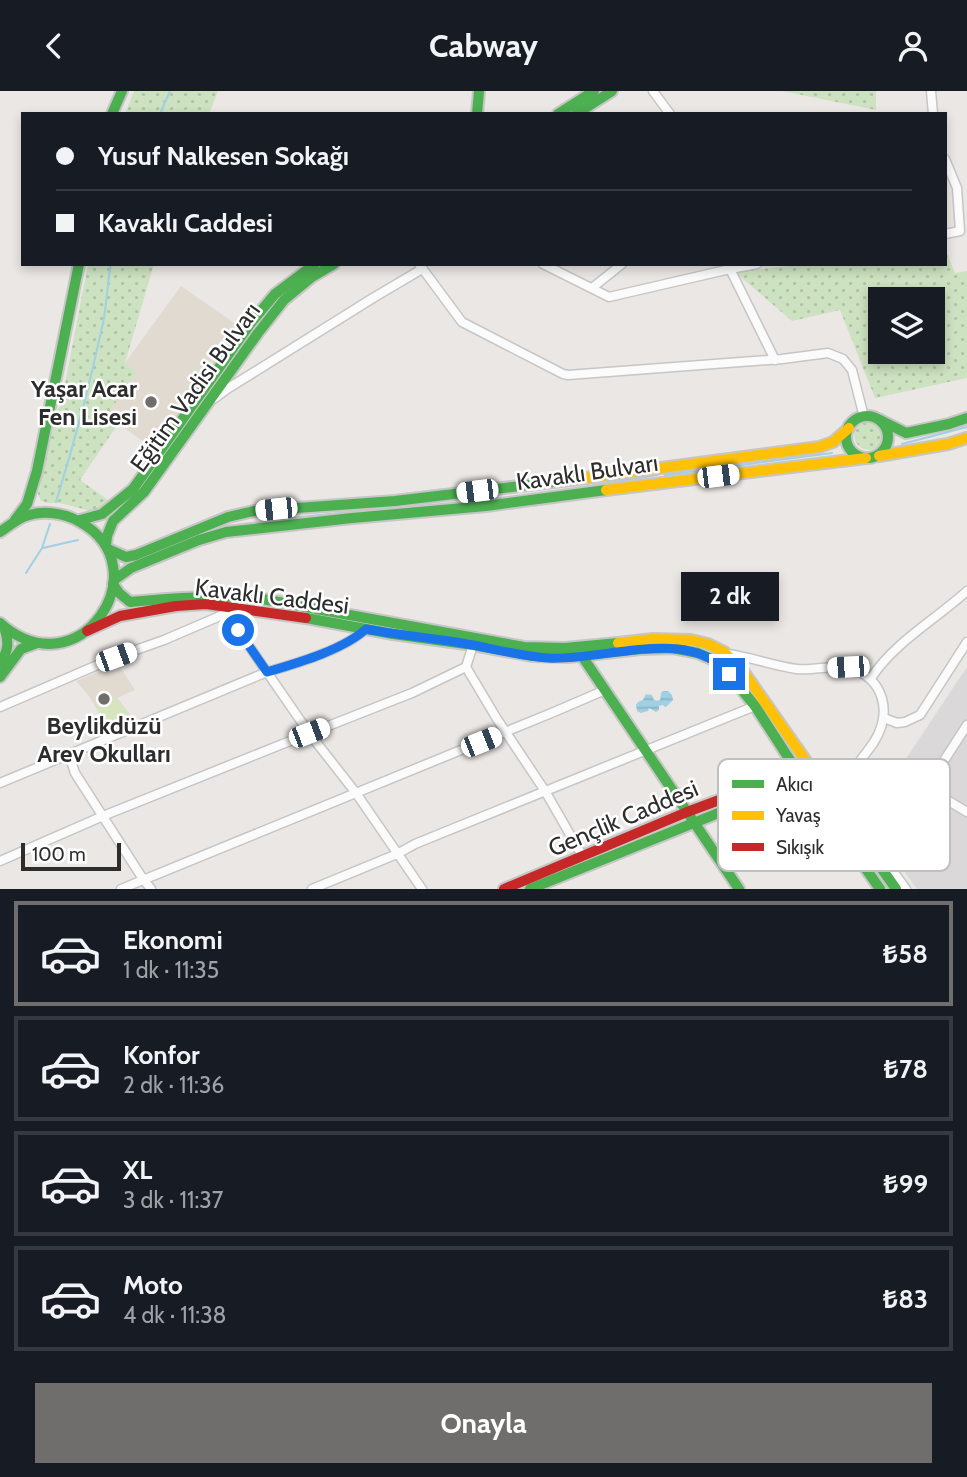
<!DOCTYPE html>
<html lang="tr">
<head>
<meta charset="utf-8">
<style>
	body { margin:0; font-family:Cabin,sans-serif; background:#242831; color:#f1f3f6; height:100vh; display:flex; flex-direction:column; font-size:26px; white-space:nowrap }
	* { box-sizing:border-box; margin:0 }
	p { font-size:23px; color:#9ea1a6 }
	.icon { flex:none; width:38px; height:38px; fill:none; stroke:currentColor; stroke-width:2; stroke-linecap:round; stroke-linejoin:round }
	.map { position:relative; height:798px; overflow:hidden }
	.sheet { display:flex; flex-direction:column; background:#171b24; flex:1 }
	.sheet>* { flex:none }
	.guide { position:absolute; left:21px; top:21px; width:926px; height:154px; border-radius:0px; box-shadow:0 4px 10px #0003; display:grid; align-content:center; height:154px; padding:0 35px; background:#171b24 }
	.buttons { position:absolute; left:868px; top:196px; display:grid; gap:14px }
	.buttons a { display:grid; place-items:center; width:77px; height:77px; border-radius:0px; background:#171b24; box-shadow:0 4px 10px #0003; font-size:35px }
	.scale { position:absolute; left:21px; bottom:18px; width:100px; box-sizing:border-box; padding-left:7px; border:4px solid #2d2d2d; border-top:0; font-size:19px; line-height:24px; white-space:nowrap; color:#2d2d2d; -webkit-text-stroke:5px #fff; paint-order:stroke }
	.end { position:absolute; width:32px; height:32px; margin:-16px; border:9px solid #1a73e8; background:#fff; box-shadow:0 0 0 4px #fff }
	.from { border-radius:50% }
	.bubble { position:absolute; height:49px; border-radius:0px; background:#171b24; box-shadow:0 4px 10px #0003; font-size:23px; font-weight:700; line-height:49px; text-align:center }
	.car { position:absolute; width:21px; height:42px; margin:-21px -10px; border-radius:9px; box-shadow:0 0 5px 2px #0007; background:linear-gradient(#fff 24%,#345 0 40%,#fff 0 76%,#345 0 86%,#fff 0) }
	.guide b { display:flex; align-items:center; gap:24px; height:66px; font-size:26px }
	.guide b+b { border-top:2px solid #363941 }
	.guide i { width:18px; height:18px; background:#f1f3f6 }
	ul { padding:12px 0 0; list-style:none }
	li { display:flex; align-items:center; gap:21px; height:105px; margin:0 14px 10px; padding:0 21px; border:4px solid #363941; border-radius:0px }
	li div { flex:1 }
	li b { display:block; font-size:26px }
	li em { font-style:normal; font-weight:700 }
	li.on { border-color:#6f6e6d }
	li>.icon { width:63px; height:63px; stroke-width:1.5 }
	.action { display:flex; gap:14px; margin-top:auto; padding:14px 35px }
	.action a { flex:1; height:80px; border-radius:0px; background:#6f6e6d; color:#fff; font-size:28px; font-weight:700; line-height:80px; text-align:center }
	header { display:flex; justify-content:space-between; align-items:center; height:91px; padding:0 35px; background:#171b24; font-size:32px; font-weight:700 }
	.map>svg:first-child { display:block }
	.industrial { fill:#dbd8da }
	.education { fill:#e0dad1 }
	.grass { fill:url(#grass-dots); fill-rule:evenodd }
	.pitch { fill:#d6e5bf }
	.water { fill:url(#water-rules) }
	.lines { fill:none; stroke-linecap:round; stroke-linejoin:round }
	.stream { stroke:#a0d0e3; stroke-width:2 }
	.street-casing { stroke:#c6c6c6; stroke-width:11 }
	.fast-casing { stroke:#c6c6c6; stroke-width:14 }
	.slow-casing { stroke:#c6c6c6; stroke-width:14 }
	.jam-casing { stroke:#c6c6c6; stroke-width:14 }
	.street { stroke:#fcfbfb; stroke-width:8 }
	.fast { stroke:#4caf50; stroke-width:10 }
	.slow { stroke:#ffc107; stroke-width:10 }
	.jam { stroke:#c62828; stroke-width:10 }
	.route { stroke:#1a73e8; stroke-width:9 }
	.poi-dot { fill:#6f6e6d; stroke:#fff; stroke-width:2.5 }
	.labels { text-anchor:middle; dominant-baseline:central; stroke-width:5; stroke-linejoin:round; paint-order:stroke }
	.street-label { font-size:24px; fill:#2d2d2d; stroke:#fff }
	.poi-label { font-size:24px; font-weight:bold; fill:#2d2d2d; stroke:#fff; text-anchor:end }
	.key { fill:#fff; stroke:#c0c0c0; stroke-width:2 }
	.key-label { font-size:19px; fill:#2d2d2d }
</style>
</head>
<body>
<header><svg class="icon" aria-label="back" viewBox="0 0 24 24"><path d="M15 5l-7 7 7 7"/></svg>Cabway<svg class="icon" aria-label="person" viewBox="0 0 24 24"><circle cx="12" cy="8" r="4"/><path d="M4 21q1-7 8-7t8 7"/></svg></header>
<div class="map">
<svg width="967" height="798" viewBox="0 0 967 798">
	<defs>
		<pattern id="grass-dots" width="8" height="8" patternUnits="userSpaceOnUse" patternTransform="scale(1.75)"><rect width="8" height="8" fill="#cde2c1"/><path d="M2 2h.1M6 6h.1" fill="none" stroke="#b0c2a6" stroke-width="1.8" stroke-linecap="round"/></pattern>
		<pattern id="water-rules" width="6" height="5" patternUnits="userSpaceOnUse" patternTransform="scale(1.75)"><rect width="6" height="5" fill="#a0d0e3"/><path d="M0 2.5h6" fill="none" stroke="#8ab3c3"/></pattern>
	</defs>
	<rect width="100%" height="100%" fill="#eae7e4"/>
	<!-- industrial -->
	<polygon class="industrial" points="967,576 967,798 917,798 866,728"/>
	<!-- education -->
	<g class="education">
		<polygon points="181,195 240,236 154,358 114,330 110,324 110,319 137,281 125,272"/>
		<polygon points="118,573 135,599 117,607 130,623 112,642 88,604 76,590"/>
	</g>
	<!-- grass -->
	<g class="grass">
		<polygon points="134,0 218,0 209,23 125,23"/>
		<polygon points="782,0 876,0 876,19"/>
		<path d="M945,163H947L955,182L967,180V287L875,307L840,219L792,230L735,181L806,173H945ZM880,208H933V261H880Z"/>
		<path d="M88,173H154L125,272L137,281L110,319C110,326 113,330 118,333L80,389L108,409L96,419L91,420L60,412H48L41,410L38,403L57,319L61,314Z"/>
		<circle cx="869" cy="344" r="15"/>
	</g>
	<!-- pitch -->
	<polygon class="pitch" points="117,607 135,632 112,642 96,617"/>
	<!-- water -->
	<polygon class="water" points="663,600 668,600 672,604 673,609 666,616 662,614 659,615 659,619 656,621 649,617 648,620 641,622 637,620 636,614 638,611 643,609 646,603 652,604 654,609 657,610 660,609 661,602"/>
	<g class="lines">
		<!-- stream -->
		<g class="stream">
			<polyline points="160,23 170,0"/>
			<polyline points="902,353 967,336"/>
			<polyline points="665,384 832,362"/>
			<polyline points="554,401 657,384"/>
			<path d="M56,411C74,353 90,293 103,232C107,213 107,193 111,173"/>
			<polyline points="423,415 437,414"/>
			<polyline points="270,429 414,415"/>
			<polyline points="43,457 78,449"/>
			<polyline points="26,482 42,457 50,433"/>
		</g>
		<!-- street casing -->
		<g class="street-casing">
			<g id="street">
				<polyline points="653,0 670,23"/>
				<polyline points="931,0 933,23"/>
				<polyline points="945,68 957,97 960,140 945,143"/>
				<polyline points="419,173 462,231 563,283 568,284 782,268 828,262 843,268 852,279 864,326"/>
				<polyline points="543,173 609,206 730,178 757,173"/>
				<polyline points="730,178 775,269"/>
				<polyline points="592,197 622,173"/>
				<polyline points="215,307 227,298 373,207 422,178"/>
				<polyline points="225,515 227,522 238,539 309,642 356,702 422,798"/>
				<polyline points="473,554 466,576 497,628 545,700 583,766"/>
				<path d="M728,563C751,566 774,575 797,578C812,580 837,573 850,577C885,588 892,622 874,651C862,669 838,693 837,715"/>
				<path d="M871,587C895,551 935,529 967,500"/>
				<polyline points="0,616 116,566 164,549 227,522"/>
				<polyline points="884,627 897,632 905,631 920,624 967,551"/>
				<polyline points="69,664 75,682 143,788 151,798"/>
				<path d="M0,692L267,581C298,572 343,559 366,538"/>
				<polyline points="927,696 967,634"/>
				<polyline points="0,770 103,725 290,650 412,602 466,576"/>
				<polyline points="121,798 554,621 605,599"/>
				<polyline points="312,798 397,763 415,753 755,615"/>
				<polyline points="906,798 854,726 889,674 967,721"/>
			</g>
		</g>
		<!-- fast casing -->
		<g class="fast-casing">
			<g id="fast">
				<polyline points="112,23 122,0"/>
				<polyline points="477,23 479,0"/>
				<polyline points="558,23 594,0"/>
				<polyline points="576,23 612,0"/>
				<circle cx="867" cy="346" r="21"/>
				<polyline points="880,329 906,342 949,333 967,327"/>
				<polyline points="15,429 27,413 37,380 79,173"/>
				<polyline points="80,429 102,423 133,398 250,233 275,203 315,173"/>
				<path d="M0,441C7,436 15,430 23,426C41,419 63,421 80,431C162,477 79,602 0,532"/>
				<polyline points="106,454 107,445 113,430 144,401 258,242 284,209 312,186 334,173"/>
				<polyline points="108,458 126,466 136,464 228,426 254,420 395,410 578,388"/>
				<polyline points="114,489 131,477 199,449 226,441 352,427 486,415 606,399"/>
				<path d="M113,493L119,502L130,511C174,507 218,504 262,508L524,556L565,557L618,552"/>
				<polyline points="306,527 393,543 473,554 533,565 568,566 641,558 672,557 698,562 714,569 729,583 755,615 797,680 880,798"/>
				<polyline points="582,565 739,798"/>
				<path d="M0,572C9,560 9,550 4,536"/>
				<polyline points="0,586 21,558 37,552"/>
				<polyline points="820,690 896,798"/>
				<polyline points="530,798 803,688"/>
			</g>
		</g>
		<!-- slow casing -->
		<g class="slow-casing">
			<g id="slow">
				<polyline points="879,365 948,353 967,347"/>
				<polyline points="578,388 819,356 833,351 849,337"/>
				<polyline points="606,399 866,367"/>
				<polyline points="618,552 653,548 691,549 708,553 724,561 743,580 820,690"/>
			</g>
		</g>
		<!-- jam casing -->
		<g class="jam-casing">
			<g id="jam">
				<polyline points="87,540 120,525 176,515 206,513 306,527"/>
				<polyline points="504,798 687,721 797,680"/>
			</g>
		</g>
		<!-- street -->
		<use href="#street" class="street"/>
		<!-- fast -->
		<use href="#fast" class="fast"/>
		<!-- slow -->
		<use href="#slow" class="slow"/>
		<!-- jam -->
		<use href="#jam" class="jam"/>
	</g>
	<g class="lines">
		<!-- route -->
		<path class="route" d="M238,539L267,581C297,572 343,559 366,538C402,545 438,547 473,554C498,559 522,565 548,567C598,570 667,542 713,569C719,572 724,578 729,583"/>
	</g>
	<!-- markers -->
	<g class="poi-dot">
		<circle cx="151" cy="311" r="7"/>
		<circle cx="104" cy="608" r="7"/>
	</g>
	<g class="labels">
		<!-- street labels -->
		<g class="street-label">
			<text transform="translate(195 296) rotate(-54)">Eğitim Vadisi Bulvarı</text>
			<text transform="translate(587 381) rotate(-8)">Kavaklı Bulvarı</text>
			<text transform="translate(272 505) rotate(7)">Kavaklı Caddesi</text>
			<text transform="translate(623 727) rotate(-23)">Gençlik Caddesi</text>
		</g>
		<!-- poi labels -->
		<g class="poi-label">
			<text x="137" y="297">Yaşar Acar<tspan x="137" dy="28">Fen Lisesi</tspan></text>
			<text x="104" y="634" text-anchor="middle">Beylikdüzü<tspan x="104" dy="28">Arev Okulları</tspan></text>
		</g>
	</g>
	<!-- legend -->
	<rect x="718" y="668" width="232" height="112" rx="10" class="key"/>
	<rect x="732" y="689" width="32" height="8" fill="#4caf50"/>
	<rect x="732" y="720" width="32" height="9" fill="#ffc107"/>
	<rect x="732" y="752" width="32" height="8" fill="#c62828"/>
	<g class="key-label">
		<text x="776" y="700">Akıcı</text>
		<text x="776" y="731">Yavaş</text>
		<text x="776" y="763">Sıkışık</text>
	</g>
</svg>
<div class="buttons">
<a><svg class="icon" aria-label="layers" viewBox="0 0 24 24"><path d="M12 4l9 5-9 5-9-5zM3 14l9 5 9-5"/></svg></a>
</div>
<div class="scale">100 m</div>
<i class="end from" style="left:238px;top:539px"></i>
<i class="end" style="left:729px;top:583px"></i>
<div class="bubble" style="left:681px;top:481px;width:98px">2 dk</div>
<i class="car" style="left:718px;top:385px;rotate:83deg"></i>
<i class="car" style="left:477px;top:400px;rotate:263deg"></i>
<i class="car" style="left:276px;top:418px;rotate:264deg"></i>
<i class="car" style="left:116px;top:566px;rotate:70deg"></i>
<i class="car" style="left:848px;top:576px;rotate:267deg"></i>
<i class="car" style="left:309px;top:642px;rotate:69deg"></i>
<i class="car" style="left:481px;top:651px;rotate:68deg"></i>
<div class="guide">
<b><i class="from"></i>Yusuf Nalkesen Sokağı</b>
<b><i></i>Kavaklı Caddesi</b>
</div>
</div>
<section class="sheet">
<ul>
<li class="on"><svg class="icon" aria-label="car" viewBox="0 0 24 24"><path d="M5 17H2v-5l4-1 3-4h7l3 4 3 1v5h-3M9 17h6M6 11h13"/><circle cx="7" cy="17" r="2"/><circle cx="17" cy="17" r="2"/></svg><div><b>Ekonomi</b><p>1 dk · 11:35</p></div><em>₺58</em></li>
<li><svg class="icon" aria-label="car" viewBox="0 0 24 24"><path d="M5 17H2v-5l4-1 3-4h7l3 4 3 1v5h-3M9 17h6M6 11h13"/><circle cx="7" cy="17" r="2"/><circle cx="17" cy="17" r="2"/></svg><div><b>Konfor</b><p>2 dk · 11:36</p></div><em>₺78</em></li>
<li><svg class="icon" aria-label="car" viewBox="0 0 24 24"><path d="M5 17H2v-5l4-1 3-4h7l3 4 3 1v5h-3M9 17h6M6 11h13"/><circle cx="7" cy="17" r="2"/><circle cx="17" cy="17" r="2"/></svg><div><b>XL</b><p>3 dk · 11:37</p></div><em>₺99</em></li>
<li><svg class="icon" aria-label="car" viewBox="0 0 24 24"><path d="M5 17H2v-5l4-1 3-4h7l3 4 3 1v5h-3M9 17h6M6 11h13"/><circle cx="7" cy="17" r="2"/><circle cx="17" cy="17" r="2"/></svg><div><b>Moto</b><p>4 dk · 11:38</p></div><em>₺83</em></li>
</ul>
<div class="action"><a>Onayla</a></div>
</section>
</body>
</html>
